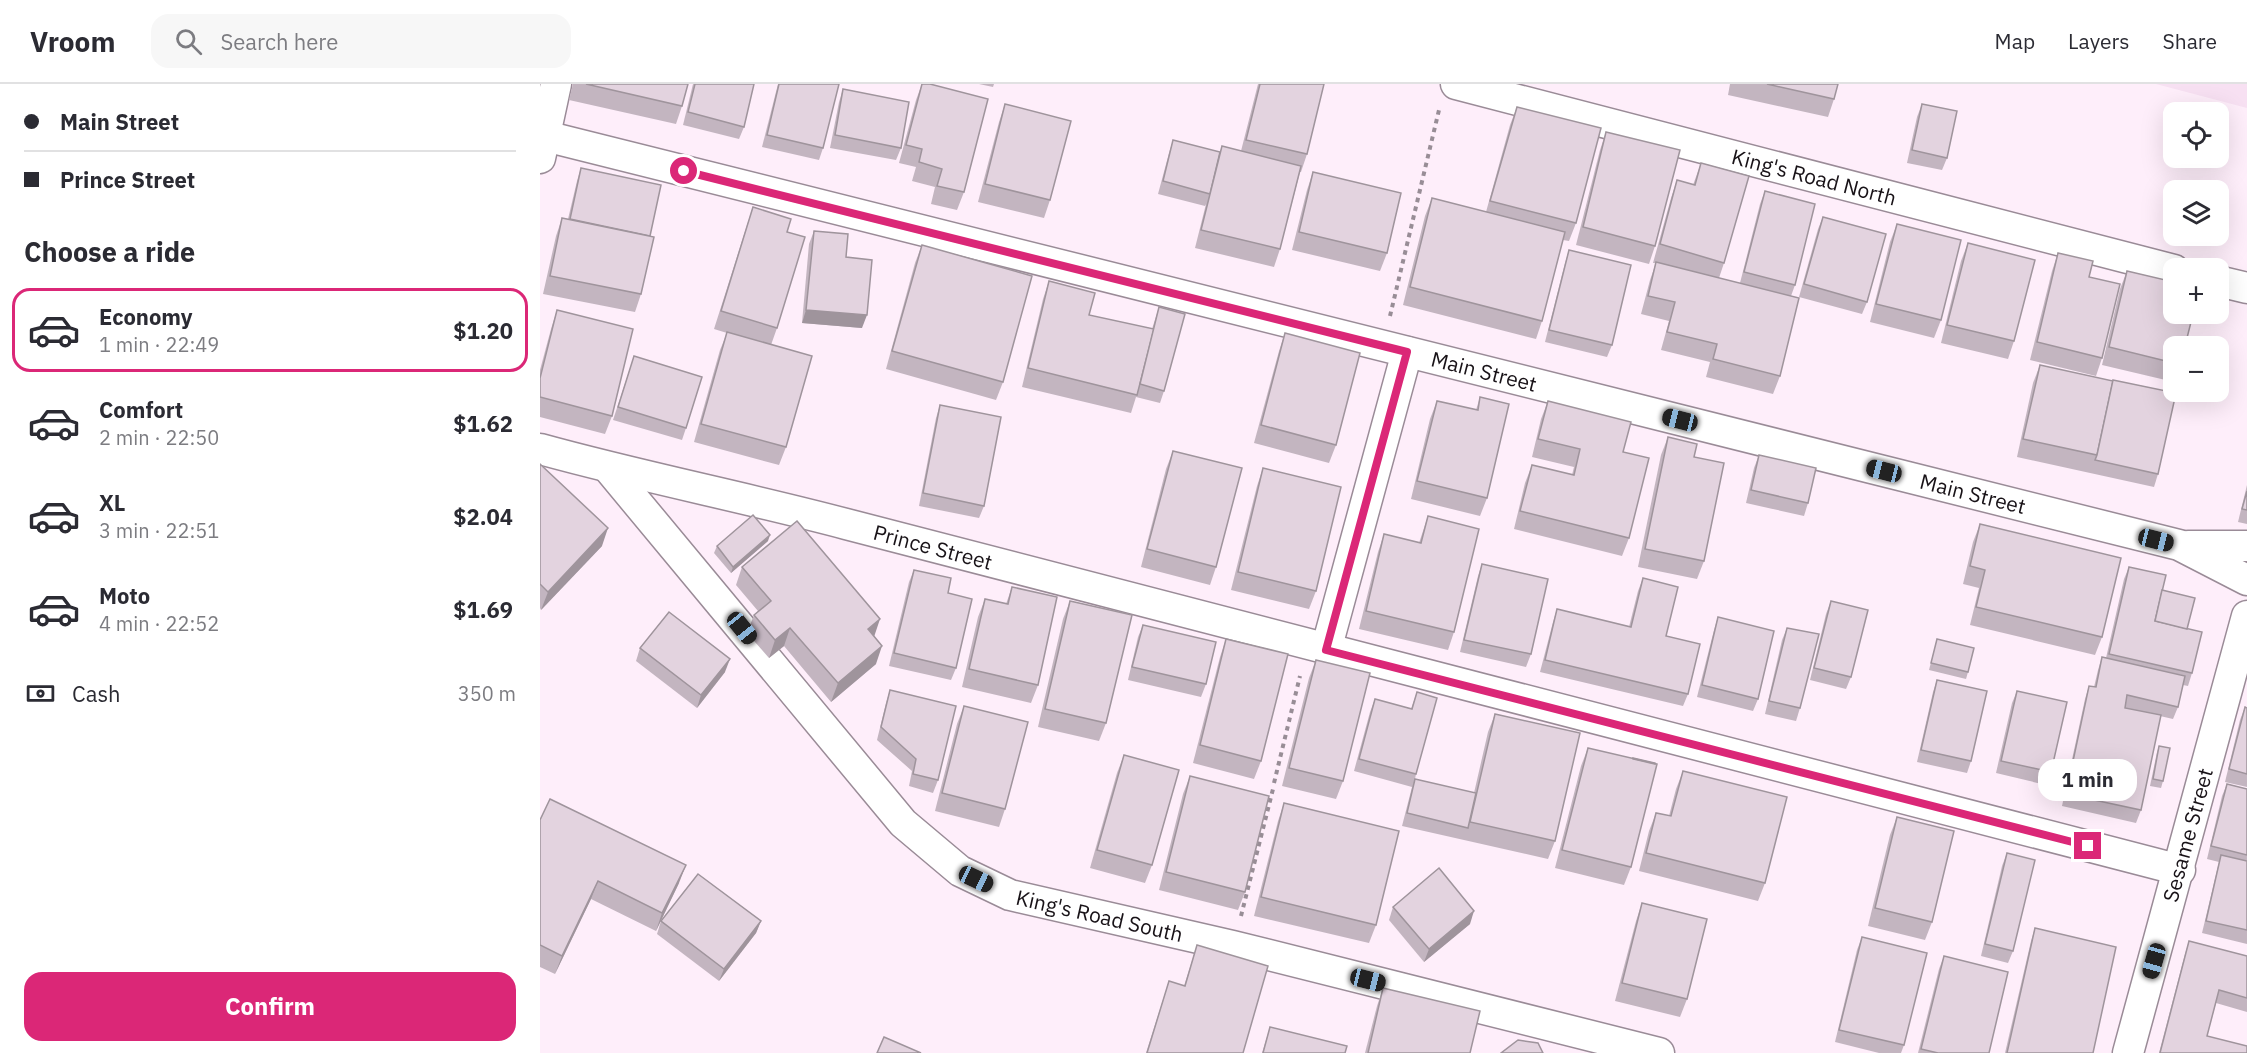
<!DOCTYPE html>
<html lang="en">
<head>
<meta charset="utf-8">
<style>
	body { margin:0; font-family:"IBM Plex Sans",sans-serif; background:#f7f7f7; color:#2b2b33; height:100vh; display:flex; flex-direction:column; font-size:22px; white-space:nowrap }
	* { box-sizing:border-box; margin:0 }
	p { font-size:20px; color:#7c7c81 }
	.icon { flex:none; width:33px; height:33px; fill:none; stroke:currentColor; stroke-width:2; stroke-linecap:round; stroke-linejoin:round }
	.map { position:relative; flex:1; overflow:hidden }
	.details { display:flex; flex-direction:column; background:#fff; width:540px }
	.details>* { flex:none }
	.hud { display:grid; align-content:center; height:132px; padding:0 24px; background:#fff }
	.fabs { position:absolute; left:1623px; top:18px; display:grid; gap:12px }
	.fabs a { display:grid; place-items:center; width:66px; height:66px; border-radius:12px; background:#fff; box-shadow:0 6px 24px #0002; font-size:30px }
	.end { position:absolute; width:27px; height:27px; margin:-14px; border:8px solid #db2777; background:#fff; box-shadow:0 0 0 3px #fff }
	.from { border-radius:50% }
	.bubble { position:absolute; height:42px; border-radius:18px; background:#fff; box-shadow:0 6px 24px #0002; font-size:20px; font-weight:800; line-height:42px; text-align:center }
	.car { position:absolute; width:18px; height:36px; margin:-18px -9px; border-radius:8px; box-shadow:0 0 4px 2px #0007; background:linear-gradient(#222 24%,#8ab4d8 0 40%,#222 0 76%,#8ab4d8 0 86%,#222 0) }
	.hud b { display:flex; align-items:center; gap:21px; height:57px; font-size:22px }
	.hud b+b { border-top:2px solid #e1e1e2 }
	.hud i { width:15px; height:15px; background:#2b2b33 }
	ul { padding:0; list-style:none }
	li { display:flex; align-items:center; gap:18px; height:84px; margin:0 12px 9px; padding:0 12px; border:3px solid transparent; border-radius:18px }
	li div { flex:1 }
	li b { display:block; font-size:22px }
	li em { font-style:normal; font-weight:800 }
	li.active { border-color:#db2777 }
	li>.icon { width:54px; height:54px; stroke-width:1.5 }
	h2 { padding:0 24px; font-size:27px; line-height:72px }
	.pay { display:flex; align-items:center; gap:15px; height:66px; padding:0 24px; font-size:22px }
	.pay p { margin-inline-start:auto }
	.button { display:flex; gap:12px; margin-top:auto; padding:12px 24px }
	.button a { flex:1; height:69px; border-radius:18px; background:#db2777; color:#fff; font-size:24px; font-weight:800; line-height:69px; text-align:center }
	header { display:flex; align-items:center; gap:36px; box-sizing:border-box; height:84px; padding:0 30px; background:#fff; border-bottom:2px solid #e1e1e2 }
	header strong { font-size:28px }
	nav { display:flex; gap:33px; margin-inline-start:auto; font-size:21px }
	.search { width:420px; height:54px; background:#f7f7f7; display:flex; align-items:center; gap:15px; box-sizing:border-box; padding:0 21px; border-radius:18px; color:#7c7c81; font-size:22px }
	main { display:flex; flex:1; min-height:0 }
	.map>svg:first-child { display:block }
	.built { fill:#f7e0f2 }
	.lines { fill:none; stroke-linecap:round; stroke-linejoin:round }
	.minor-casing { stroke:#9a8b97; stroke-width:33 }
	.path { stroke:#988d96; stroke-width:4; stroke-dasharray:4.5 4.5; stroke-linecap:butt }
	.minor { stroke:#fff; stroke-width:30 }
	.wall { fill:#c3b5c0 }
	.shaded-wall { fill:#9f949c }
	.building { fill:#e3d3df; stroke:#9f949c; stroke-width:1.5 }
	.route { stroke:#db2777; stroke-width:8 }
	.labels { text-anchor:middle; dominant-baseline:central; stroke-width:4.5; stroke-linejoin:round; paint-order:stroke }
	.street-label { font-size:21px; fill:#181217; stroke:#feeefa }
</style>
</head>
<body>
<header>
<strong>Vroom</strong>
<div class="search"><svg class="icon" aria-label="search" viewBox="0 0 24 24"><circle cx="10" cy="10" r="6"/><path d="M15 15l6 6"/></svg>Search here</div>
<nav><a>Map</a><a>Layers</a><a>Share</a></nav>
</header>
<main>
<section class="details">
<div class="hud">
<b><i class="from"></i>Main Street</b>
<b><i></i>Prince Street</b>
</div>
<h2>Choose a ride</h2>
<ul>
<li class="active"><svg class="icon" aria-label="car" viewBox="0 0 24 24"><path d="M5 17H2v-5l4-1 3-4h7l3 4 3 1v5h-3M9 17h6M6 11h13"/><circle cx="7" cy="17" r="2"/><circle cx="17" cy="17" r="2"/></svg><div><b>Economy</b><p>1 min · 22:49</p></div><em>$1.20</em></li>
<li><svg class="icon" aria-label="car" viewBox="0 0 24 24"><path d="M5 17H2v-5l4-1 3-4h7l3 4 3 1v5h-3M9 17h6M6 11h13"/><circle cx="7" cy="17" r="2"/><circle cx="17" cy="17" r="2"/></svg><div><b>Comfort</b><p>2 min · 22:50</p></div><em>$1.62</em></li>
<li><svg class="icon" aria-label="car" viewBox="0 0 24 24"><path d="M5 17H2v-5l4-1 3-4h7l3 4 3 1v5h-3M9 17h6M6 11h13"/><circle cx="7" cy="17" r="2"/><circle cx="17" cy="17" r="2"/></svg><div><b>XL</b><p>3 min · 22:51</p></div><em>$2.04</em></li>
<li><svg class="icon" aria-label="car" viewBox="0 0 24 24"><path d="M5 17H2v-5l4-1 3-4h7l3 4 3 1v5h-3M9 17h6M6 11h13"/><circle cx="7" cy="17" r="2"/><circle cx="17" cy="17" r="2"/></svg><div><b>Moto</b><p>4 min · 22:52</p></div><em>$1.69</em></li>
</ul>
<div class="pay"><svg class="icon" aria-label="cash" viewBox="0 0 24 24"><path d="M3 7h18v10H3z"/><circle cx="12" cy="12" r="2"/></svg>Cash<p>350 m</p></div>
<div class="button"><a>Confirm</a></div>
</section>
<div class="map">
<svg width="1707" height="969" viewBox="0 0 1707 969">
	<rect width="100%" height="100%" fill="#feeefa"/>
	<!-- built -->
	<polygon class="built" points="1616,0 1707,0 1707,24"/>
	<g class="lines">
		<!-- minor casing -->
		<g class="minor-casing">
			<g id="minor">
				<path id="s1" d="M916,0L1634,186"/>
				<path id="s2" d="M5,52L1639,461L1707,496"/>
				<polyline points="0,74 16,0"/>
				<polyline points="1678,197 1707,204"/>
				<path id="s3" d="M0,365C101,393 204,413 306,440C750,557 1195,671 1640,786"/>
				<path id="s4" d="M69,385L363,739L420,787L470,811L693,862L1119,969"/>
				<polyline points="1648,462 1707,462"/>
				<polyline points="786,566 867,268"/>
				<path id="s5" d="M1588,969L1707,532"/>
			</g>
		</g>
		<!-- path -->
		<g class="path">
			<polyline points="850,232 899,26"/>
			<polyline points="734,699 760,592"/>
			<polyline points="701,832 733,705"/>
		</g>
		<!-- minor -->
		<use href="#minor" class="minor"/>
	</g>
	<!-- wall -->
	<g class="wall">
		<polygon points="33,0 148,0 142,22 136,40 29,16"/>
		<polygon points="153,0 214,0 204,43 199,55 143,41"/>
		<polygon points="238,0 299,0 283,64 279,76 222,63"/>
		<polygon points="382,0 424,108 417,126 391,120 395,103 372,97 376,83 359,79 376,16"/>
		<polygon points="439,0 454,0 453,3"/>
		<polygon points="718,0 784,0 767,70 761,88 760,88 740,165 734,183 655,164 666,120 665,122 618,110 629,69 633,56 680,68 682,62 701,67"/>
		<polygon points="1190,0 1298,0 1294,15 1288,33 1188,11"/>
		<polygon points="303,5 361,64 356,76 290,64 299,18"/>
		<polygon points="465,20 510,116 504,134 438,118 459,38"/>
		<polygon points="1382,20 1407,74 1402,86 1367,79 1377,33"/>
		<polygon points="977,23 1036,139 1029,157 1023,156 1002,237 996,255 863,221 885,132 892,114 946,128 970,41"/>
		<polygon points="1066,48 1115,162 1109,180 1036,161 1060,66"/>
		<polygon points="1161,79 1184,179 1179,194 1200,199 1220,120 1225,107 1255,201 1251,212 1240,292 1233,310 1166,293 1170,278 1121,266 1129,237 1101,230 1110,196 1116,179 1113,179 1131,114 1137,96 1153,101"/>
		<polygon points="41,84 110,152 101,210 95,228 3,210 16,152 22,134 28,135 37,97"/>
		<polygon points="773,88 847,169 840,187 752,166 767,106"/>
		<polygon points="213,123 247,148 237,244 231,261 246,363 239,381 154,358 180,266 187,249 174,245 207,141"/>
		<polygon points="1283,133 1327,218 1322,230 1259,213 1278,145"/>
		<polygon points="1357,140 1401,236 1394,254 1330,238 1350,158"/>
		<polygon points="274,147 306,173 322,244 262,239 269,160"/>
		<polygon points="1428,159 1474,257 1468,275 1401,259 1421,177"/>
		<polygon points="382,161 463,298 456,316 346,285 375,179"/>
		<polygon points="1029,166 1072,261 1067,273 1005,258 1025,179"/>
		<polygon points="1518,169 1549,193 1562,274 1556,292 1490,276 1512,187"/>
		<polygon points="1587,187 1634,262 1634,298 1562,281 1580,205"/>
		<polygon points="509,197 549,231 612,245 619,223 624,307 620,319 596,313 591,329 482,303 503,215"/>
		<polygon points="17,226 72,332 65,350 0,333 0,286 11,245"/>
		<polygon points="745,249 796,361 789,379 714,359 739,267"/>
		<polygon points="94,272 146,344 142,356 73,336"/>
		<polygon points="1500,281 1572,297 1618,390 1614,403 1477,373 1493,299"/>
		<polygon points="940,313 947,414 940,432 871,415 890,335 897,317 936,326"/>
		<polygon points="1008,317 1083,368 1089,454 1082,472 974,445 985,399 992,381 1032,391 1034,383 992,373 1001,335"/>
		<polygon points="400,321 444,422 439,434 379,422 396,334"/>
		<polygon points="1128,353 1154,373 1164,477 1157,495 1098,483 1121,371"/>
		<polygon points="633,367 676,483 670,501 601,483 626,385"/>
		<polygon points="1219,371 1268,419 1264,432 1206,419 1214,384"/>
		<polygon points="0,380 62,462 1,526 0,524"/>
		<polygon points="723,384 776,507 769,525 691,506 717,402"/>
		<polygon points="1707,401 1707,440 1698,438"/>
		<polygon points="888,432 914,548 908,566 819,545 838,468 844,450 879,459"/>
		<polygon points="1440,440 1562,553 1555,571 1430,541 1439,504 1423,500 1433,458"/>
		<polygon points="228,457 191,489 174,469 177,462"/>
		<polygon points="942,480 991,570 986,583 920,568 938,492"/>
		<polygon points="202,483 334,552 336,580 291,618 244,562 229,574 207,549 214,531 218,527 196,501"/>
		<polygon points="1589,483 1622,506 1647,545 1652,589 1648,602 1643,601 1638,623 1633,635 1620,632 1601,726 1596,739 1522,722 1545,615 1549,602 1554,603 1558,586 1562,573 1566,574 1584,495"/>
		<polygon points="374,486 408,509 416,584 411,596 349,582 369,498"/>
		<polygon points="1103,494 1126,552 1148,610 1143,622 1000,588 1013,538 1017,525 1089,543 1098,507"/>
		<polygon points="472,503 498,601 491,619 422,603 438,533 445,515 466,520"/>
		<polygon points="530,517 566,639 559,657 498,643 523,535"/>
		<polygon points="1291,517 1311,593 1306,605 1270,596 1286,530"/>
		<polygon points="1178,533 1218,615 1213,627 1157,613 1174,546"/>
		<polygon points="603,541 666,600 661,613 588,596 598,553"/>
		<polygon points="1247,544 1260,624 1256,637 1225,630 1242,556"/>
		<polygon points="686,555 721,677 714,695 653,679 680,573"/>
		<polygon points="1397,555 1428,588 1426,595 1389,586"/>
		<polygon points="100,564 185,588 157,624 96,577"/>
		<polygon points="776,576 803,697 796,715 742,702 769,594"/>
		<polygon points="1397,596 1431,677 1427,689 1377,678 1393,608"/>
		<polygon points="350,606 398,696 393,709 369,702 372,687 337,656 346,619"/>
		<polygon points="1477,607 1511,688 1506,701 1456,689 1472,619"/>
		<polygon points="877,608 876,690 875,695 934,709 948,648 955,630 1015,757 1008,775 862,742 872,703 814,687 830,628 835,615 871,625"/>
		<polygon points="424,622 465,725 459,743 395,727 417,640"/>
		<polygon points="1705,623 1707,624 1707,703 1685,698 1700,636"/>
		<polygon points="1619,662 1623,697 1621,704 1610,702 1617,668"/>
		<polygon points="1048,664 1091,783 1084,801 1015,784 1041,682"/>
		<polygon points="584,671 612,781 605,799 550,784 577,689"/>
		<polygon points="1143,687 1225,799 1218,817 1099,787 1109,747 1116,729 1129,732 1136,705"/>
		<polygon points="650,692 705,808 698,826 619,806 643,710"/>
		<polygon points="1687,700 1707,705 1707,860 1662,849 1679,778 1667,775 1682,712"/>
		<polygon points="744,719 836,841 829,859 714,832 738,737"/>
		<polygon points="1357,733 1392,838 1385,856 1328,842 1350,751"/>
		<polygon points="0,736 139,799 116,847 51,815 15,890 0,883"/>
		<polygon points="1467,769 1473,867 1468,879 1441,872 1462,782"/>
		<polygon points="1102,819 1147,915 1140,933 1075,917 1096,837"/>
		<polygon points="853,823 930,840 884,878 849,836"/>
		<polygon points="121,837 221,837 216,849 179,897 117,850"/>
		<polygon points="1495,844 1553,969 1465,969 1491,857"/>
		<polygon points="1322,853 1364,961 1361,969 1339,969 1295,958 1317,866"/>
		<polygon points="1649,857 1707,872 1707,928 1676,919 1667,952 1707,969 1619,969 1645,870"/>
		<polygon points="657,861 703,969 606,969 629,897 644,902"/>
		<polygon points="1404,872 1449,969 1378,969 1399,885"/>
		<polygon points="843,904 930,969 825,969 837,922"/>
		<polygon points="730,943 805,969 722,969"/>
	</g>
	<!-- shaded-wall -->
	<g class="shaded-wall">
		<polygon points="266,226 327,231 322,244 262,239"/>
		<polygon points="68,444 62,462 1,526 8,508"/>
		<polygon points="230,451 228,457 191,489 193,483"/>
		<polygon points="340,535 334,553 328,545"/>
		<polygon points="250,544 244,562 229,574 235,556"/>
		<polygon points="342,562 336,580 291,618 298,599"/>
		<polygon points="190,575 185,588 157,624 161,611"/>
		<polygon points="146,781 139,799 116,847 122,829"/>
		<polygon points="58,797 51,815 15,890 22,872"/>
		<polygon points="934,827 930,840 884,878 889,865"/>
		<polygon points="221,837 216,849 179,897 184,885"/>
	</g>
	<!-- building -->
	<g class="building">
		<polygon points="46,0 148,0 142,22"/>
		<polygon points="155,0 214,0 204,43 148,28"/>
		<polygon points="239,0 299,0 283,64 227,51"/>
		<polygon points="382,0 390,0 448,15 424,108 397,102 402,85 379,78 382,65 366,61"/>
		<polygon points="720,0 784,0 767,70 706,56"/>
		<polygon points="1227,0 1298,0 1294,15"/>
		<polygon points="303,5 369,18 361,64 295,51"/>
		<polygon points="465,20 531,37 510,116 445,100"/>
		<polygon points="1382,20 1417,27 1407,74 1372,66"/>
		<polygon points="977,23 1061,44 1036,139 950,117"/>
		<polygon points="1066,48 1140,66 1115,162 1043,143"/>
		<polygon points="633,56 680,68 670,110 623,97"/>
		<polygon points="682,62 761,82 740,165 661,146"/>
		<polygon points="1161,79 1209,92 1184,179 1120,160 1137,96 1155,101"/>
		<polygon points="41,84 121,101 110,152 30,135"/>
		<polygon points="773,88 861,109 847,169 759,148"/>
		<polygon points="1225,107 1275,120 1255,201 1204,188"/>
		<polygon points="892,114 1025,148 1002,237 870,203"/>
		<polygon points="213,123 251,135 247,148 265,153 237,244 181,227"/>
		<polygon points="1283,133 1346,150 1327,218 1264,200"/>
		<polygon points="22,134 114,153 101,210 10,192"/>
		<polygon points="1357,140 1421,156 1401,236 1336,220"/>
		<polygon points="274,147 308,150 306,173 332,176 327,231 266,226"/>
		<polygon points="1428,159 1495,176 1474,257 1407,241"/>
		<polygon points="382,161 492,192 463,298 352,267"/>
		<polygon points="1029,166 1091,181 1072,261 1009,246"/>
		<polygon points="1518,169 1553,177 1549,193 1580,200 1562,274 1497,258"/>
		<polygon points="1116,178 1259,214 1240,292 1173,275 1177,260 1127,248 1135,218 1108,212"/>
		<polygon points="1587,187 1634,198 1634,230 1653,230 1645,262 1634,262 1634,279 1569,263"/>
		<polygon points="509,197 555,209 549,231 614,245 597,311 488,284"/>
		<polygon points="619,223 645,230 624,307 600,300"/>
		<polygon points="17,226 93,245 72,332 0,313 0,294"/>
		<polygon points="187,248 272,272 246,363 161,340"/>
		<polygon points="745,249 820,269 796,361 721,341"/>
		<polygon points="94,272 162,293 146,344 78,323"/>
		<polygon points="1500,281 1573,297 1557,371 1483,355"/>
		<polygon points="1573,296 1636,309 1618,390 1555,376 1557,371"/>
		<polygon points="940,313 969,320 947,414 877,397 897,317 938,326"/>
		<polygon points="1008,317 1091,338 1083,368 1109,374 1089,454 980,427 992,381 1034,391 1040,365 998,355"/>
		<polygon points="400,321 461,333 444,422 383,409"/>
		<polygon points="1128,353 1157,360 1154,373 1184,379 1164,477 1105,465"/>
		<polygon points="633,367 702,384 676,483 607,465"/>
		<polygon points="1219,371 1276,384 1268,419 1211,406"/>
		<polygon points="0,380 68,444 8,508 0,500"/>
		<polygon points="723,384 801,403 776,507 698,488"/>
		<polygon points="1707,407 1707,426 1702,425"/>
		<polygon points="213,431 230,451 193,483 177,462"/>
		<polygon points="888,432 939,445 914,548 826,527 844,450 881,459"/>
		<polygon points="257,437 340,535 328,545 342,562 298,599 250,544 235,556 214,531 231,517 202,483"/>
		<polygon points="1440,440 1581,474 1562,553 1436,523 1445,486 1430,482"/>
		<polygon points="942,480 1008,495 991,570 924,556"/>
		<polygon points="1589,483 1626,491 1615,537 1662,548 1652,589 1569,570"/>
		<polygon points="374,486 411,494 408,509 432,515 416,584 354,569"/>
		<polygon points="1103,494 1138,503 1126,552 1160,560 1148,610 1005,576 1017,525 1091,543"/>
		<polygon points="472,503 517,513 498,601 429,585 445,515 468,520"/>
		<polygon points="1622,506 1655,514 1647,545 1615,537"/>
		<polygon points="530,517 592,531 566,639 505,625"/>
		<polygon points="1291,517 1328,526 1311,593 1274,584"/>
		<polygon points="129,528 190,575 161,611 100,564"/>
		<polygon points="1178,533 1234,547 1218,615 1162,601"/>
		<polygon points="603,541 676,558 666,600 592,583"/>
		<polygon points="1247,544 1279,550 1260,624 1229,617"/>
		<polygon points="686,555 748,570 721,677 660,661"/>
		<polygon points="1397,555 1434,564 1428,588 1391,579"/>
		<polygon points="1562,573 1645,592 1638,623 1587,611 1585,624 1621,631 1601,726 1526,710 1549,602 1556,603"/>
		<polygon points="776,576 830,589 803,697 749,684"/>
		<polygon points="1397,596 1447,607 1431,677 1381,666"/>
		<polygon points="350,606 416,622 398,696 373,690 376,675 341,643"/>
		<polygon points="1477,607 1527,618 1511,688 1461,677"/>
		<polygon points="877,608 897,614 876,690 819,675 835,615 872,625"/>
		<polygon points="424,622 488,638 465,725 402,709"/>
		<polygon points="1705,623 1707,624 1707,690 1689,685"/>
		<polygon points="955,630 1040,649 1015,757 930,738"/>
		<polygon points="1619,662 1630,664 1623,697 1613,695"/>
		<polygon points="1048,664 1117,680 1091,783 1022,766"/>
		<polygon points="584,671 639,686 612,781 557,766"/>
		<polygon points="1093,674 1115,679 1115,680 1093,675"/>
		<polygon points="1143,687 1247,713 1225,799 1106,769 1116,729 1131,732"/>
		<polygon points="650,692 729,712 705,808 626,788"/>
		<polygon points="875,695 936,709 928,744 867,729"/>
		<polygon points="1687,700 1707,705 1707,771 1671,762"/>
		<polygon points="10,715 146,781 122,829 58,797 22,872 0,861 0,736"/>
		<polygon points="744,719 859,747 836,841 721,813"/>
		<polygon points="1357,733 1414,747 1392,838 1335,824"/>
		<polygon points="1467,769 1495,776 1473,867 1445,860"/>
		<polygon points="1681,771 1707,777 1707,846 1666,837"/>
		<polygon points="899,784 934,827 889,865 853,823"/>
		<polygon points="158,790 221,837 184,885 121,837"/>
		<polygon points="1102,819 1167,835 1147,915 1082,899"/>
		<polygon points="1495,844 1576,863 1553,969 1467,969"/>
		<polygon points="1322,853 1387,869 1364,961 1299,946"/>
		<polygon points="1649,857 1707,872 1707,914 1679,906 1667,952 1707,962 1707,969 1620,969"/>
		<polygon points="657,861 728,882 703,969 607,969 629,897 645,902"/>
		<polygon points="1404,872 1468,888 1449,969 1398,969 1381,965"/>
		<polygon points="843,904 940,927 930,969 828,969"/>
		<polygon points="730,943 807,962 805,969 723,969"/>
		<polygon points="344,953 381,969 337,969"/>
		<polygon points="978,956 998,959 1003,969 961,969"/>
	</g>
	<g class="lines">
		<!-- route -->
		<polyline class="route" points="144,87 867,268 786,566 1548,762"/>
	</g>
	<g class="labels">
		<!-- street labels -->
		<g class="street-label">
			<text stroke="none"><textPath href="#s1" startOffset="370">King's Road North</textPath></text>
			<text stroke="none"><textPath href="#s2" startOffset="968">Main Street</textPath></text>
			<text stroke="none"><textPath href="#s2" startOffset="1472">Main Street</textPath></text>
			<text stroke="none"><textPath href="#s3" startOffset="405">Prince Street</textPath></text>
			<text stroke="none"><textPath href="#s5" startOffset="226">Sesame Street</textPath></text>
			<text stroke="none"><textPath href="#s4" startOffset="682">King's Road South</textPath></text>
		</g>
	</g>
</svg>
<div class="fabs">
<a><svg class="icon" aria-label="locate" viewBox="0 0 24 24"><circle cx="12" cy="12" r="6"/><path d="M12 2v4M12 18v4M2 12h4M18 12h4"/></svg></a>
<a><svg class="icon" aria-label="layers" viewBox="0 0 24 24"><path d="M12 4l9 5-9 5-9-5zM3 14l9 5 9-5"/></svg></a>
<a>+</a>
<a>−</a>
</div>
<i class="end from" style="left:144px;top:87px"></i>
<i class="end" style="left:1548px;top:762px"></i>
<div class="bubble" style="left:1498px;top:675px;width:99px">1 min</div>
<i class="car" style="left:1140px;top:336px;rotate:284deg"></i>
<i class="car" style="left:1344px;top:387px;rotate:284deg"></i>
<i class="car" style="left:1616px;top:456px;rotate:104deg"></i>
<i class="car" style="left:202px;top:544px;rotate:141deg"></i>
<i class="car" style="left:436px;top:795px;rotate:115deg"></i>
<i class="car" style="left:1614px;top:877px;rotate:196deg"></i>
<i class="car" style="left:828px;top:896px;rotate:104deg"></i>
</div>
</main>
</body>
</html>
